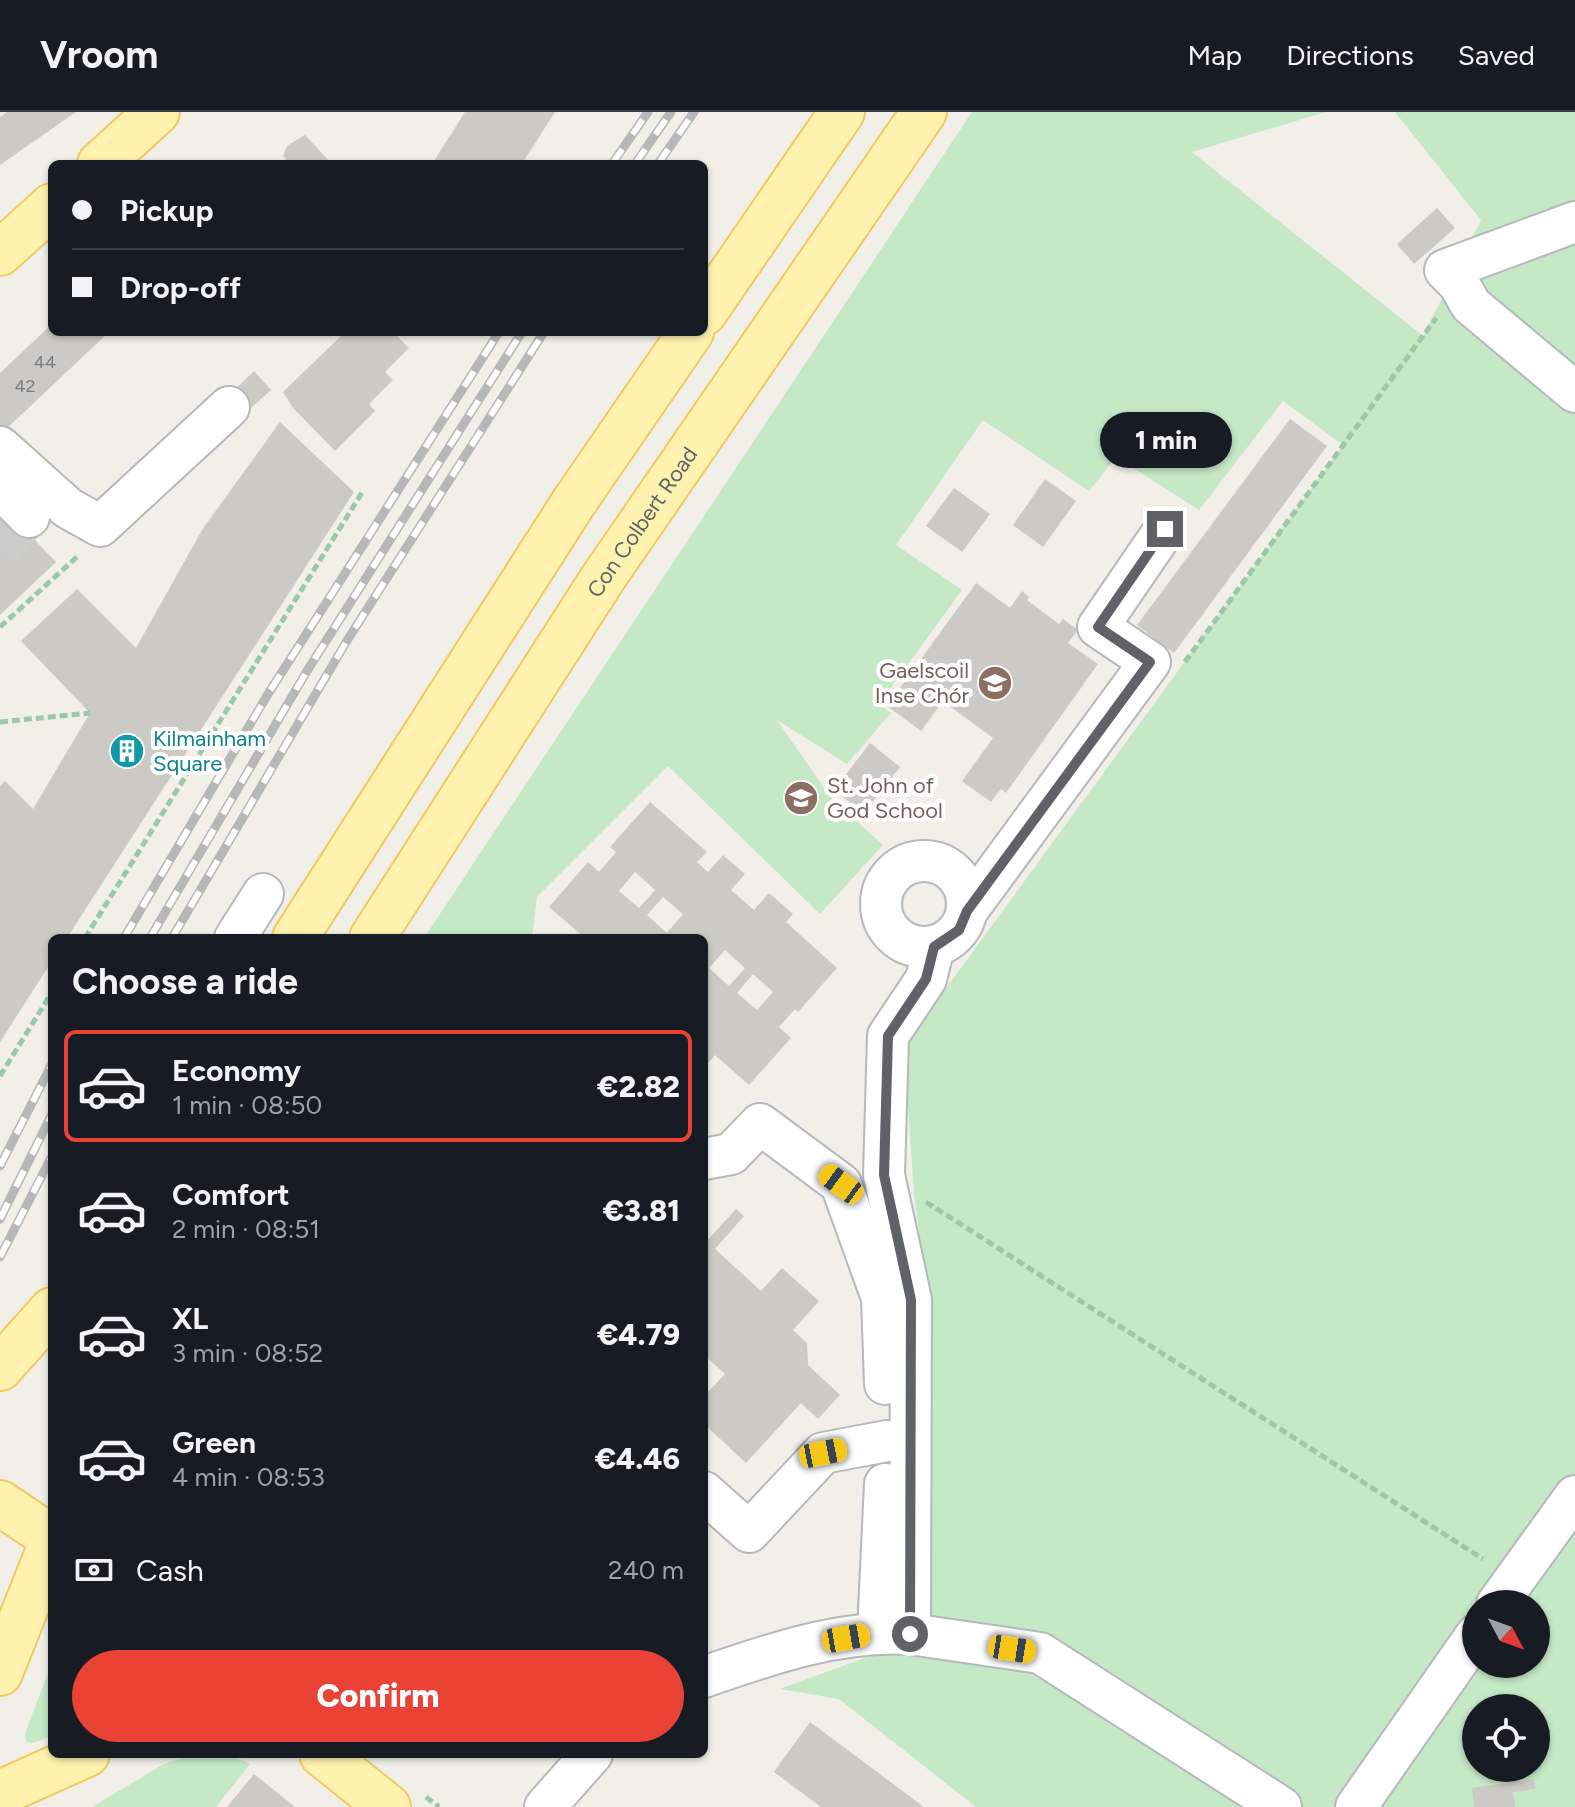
<!DOCTYPE html>
<html lang="en">
<head>
<meta charset="utf-8">
<style>
	body { margin:0; font-family:Figtree,sans-serif; background:#242831; color:#f1f3f6; height:100vh; display:flex; flex-direction:column; font-size:30px; white-space:nowrap }
	* { box-sizing:border-box; margin:0 }
	p { font-size:26px; color:#9ea1a6 }
	.icon { flex:none; width:44px; height:44px; fill:none; stroke:currentColor; stroke-width:2; stroke-linecap:round; stroke-linejoin:round }
	.map { position:relative; flex:1; overflow:hidden }
	.sheet { position:absolute; left:48px; top:822px; width:660px; height:824px; display:flex; flex-direction:column; background:#171b24; border-radius:12px; box-shadow:0 2px 6px #0004 }
	.sheet>* { flex:none }
	.banner { position:absolute; left:48px; top:48px; width:660px; height:176px; border-radius:12px; box-shadow:0 2px 6px #0004; display:grid; align-content:center; height:176px; padding:0 24px; background:#171b24 }
	.needle { width:52px; rotate:131deg }
	.controls { position:absolute; left:1462px; top:1478px; display:grid; gap:16px }
	.controls a { display:grid; place-items:center; width:88px; height:88px; border-radius:50%; background:#171b24; box-shadow:0 2px 6px #0004; font-size:40px }
	.end { position:absolute; width:36px; height:36px; margin:-18px; border:10px solid #5f6368; background:#fff; box-shadow:0 0 0 4px #fff }
	.from { border-radius:50% }
	.bubble { position:absolute; height:56px; border-radius:28px; background:#171b24; box-shadow:0 2px 6px #0004; font-size:26px; font-weight:800; line-height:56px; text-align:center }
	.car { position:absolute; width:24px; height:48px; margin:-24px -12px; border-radius:10px; box-shadow:0 0 6px 2px #0007; background:linear-gradient(#f5c518 24%,#345 0 40%,#f5c518 0 76%,#345 0 86%,#f5c518 0) }
	.banner b { display:flex; align-items:center; gap:28px; height:76px; font-size:30px }
	.banner b+b { border-top:2px solid #363941 }
	.banner i { width:20px; height:20px; background:#f1f3f6 }
	ul { padding:0; list-style:none }
	li { display:flex; align-items:center; gap:24px; height:112px; margin:0 16px 12px; padding:0 8px; border:4px solid transparent; border-radius:12px }
	li div { flex:1 }
	li b { display:block; font-size:30px }
	li em { font-style:normal; font-weight:800 }
	li.selected { border-color:#ea4335 }
	li>.icon { width:72px; height:72px; stroke-width:1.5 }
	h2 { padding:0 24px; font-size:36px; line-height:96px }
	.pay { display:flex; align-items:center; gap:20px; height:88px; padding:0 24px; font-size:30px }
	.pay p { margin-inline-start:auto }
	.primary-button { display:flex; gap:16px; margin-top:auto; padding:16px 24px }
	.primary-button a { flex:1; height:92px; border-radius:48px; background:#ea4335; color:#fff; font-size:32px; font-weight:800; line-height:92px; text-align:center }
	header { display:flex; align-items:center; gap:48px; box-sizing:border-box; height:112px; padding:0 40px; background:#171b24; border-bottom:2px solid #363941 }
	header strong { font-size:38px }
	nav { display:flex; gap:44px; margin-inline-start:auto; font-size:28px }
	.map>svg:first-child { display:block }
	.green { fill:#c5e8c5; fill-rule:evenodd }
	.building { fill:#cccac5; fill-rule:evenodd }
	.lines { fill:none; stroke-linecap:round; stroke-linejoin:round }
	.minor-tunnel { stroke:#ccccc8; stroke-width:40; stroke-dasharray:40 20; stroke-linecap:butt }
	.minor-casing { stroke:#b5b8bc; stroke-width:44 }
	.major-casing { stroke:#f2c960; stroke-width:48 }
	.path { stroke:#9cc7a9; stroke-width:5; stroke-dasharray:8 4; stroke-linecap:butt }
	.minor { stroke:#fff; stroke-width:40 }
	.major { stroke:#fff2af; stroke-width:44 }
	.rail-casing { stroke:#b6b7b8; stroke-width:9 }
	.rail { stroke:#fff; stroke-width:6; stroke-dasharray:18; stroke-linecap:butt }
	.route { stroke:#5f6368; stroke-width:10 }
	.labels { text-anchor:middle; dominant-baseline:central; stroke-width:8; stroke-linejoin:round; paint-order:stroke }
	.number-label { font-size:18px; fill:#7a7d7f }
	.street-label { font-size:22px; fill:#5f6368; stroke:#fff }
	.education-label { font-size:22px; fill:#785e54; stroke:#fff; text-anchor:end }
	.culture-label { font-size:22px; fill:#0d838f; stroke:#fff; text-anchor:start }
</style>
</head>
<body>
<header>
<strong>Vroom</strong>
<nav><a>Map</a><a>Directions</a><a>Saved</a></nav>
</header>
<div class="map">
<svg width="1575" height="1695" viewBox="0 0 1575 1695">
	<rect width="100%" height="100%" fill="#f1efe8"/>
	<!-- green -->
	<g class="green">
		<path d="M972,0H1326L1192,40L1423,224L1481,108L1395,0H1575V1695H976L839,1587L780,1577L927,1523L931,1217L914,1082L904,934L1343,333L1283,289L1199,398L1116,345L1089,379L983,308L896,433L962,478L879,592L891,601L847,652L777,608L831,686L883,733L820,802L668,654L537,785L532,826H424ZM1476,1492H1536V1552H1476ZM1476,1596H1536V1656H1476Z"/>
		<polygon points="52,1551 52,1624 33,1631 26,1630 25,1621"/>
		<polygon points="193,1642 228,1642 250,1652 216,1695 92,1695 164,1652"/>
	</g>
	<!-- building -->
	<g class="building">
		<polygon points="7,0 76,0 0,53 0,5"/>
		<polygon points="465,0 555,0 522,52 432,52"/>
		<polygon points="305,23 332,52 280,52 286,47 283,44 287,34"/>
		<polygon points="1437,96 1455,116 1414,152 1397,132"/>
		<polygon points="52,212 52,220 109,220 3,320 0,317 0,261"/>
		<polygon points="345,220 393,220 409,236 385,260 393,268 369,292 375,299 335,339 293,296 283,280"/>
		<polygon points="254,259 271,278 241,305 225,287"/>
		<polygon points="1290,307 1327,334 1174,541 1137,513"/>
		<polygon points="280,310 354,380 67,826 52,826 52,849 0,930 0,674 5,669 33,697 90,601 21,529 77,477 136,536 202,418"/>
		<polygon points="1045,367 1076,389 1043,435 1013,413"/>
		<polygon points="954,376 990,402 962,440 926,414"/>
		<polygon points="0,392 56,450 0,503"/>
		<polygon points="976,471 1010,496 1022,479 1029,485 1027,488 1059,512 1063,507 1078,518 1068,531 1098,552 1006,681 1001,677 991,690 962,669 993,626 943,589 921,619 887,594"/>
		<polygon points="870,631 900,655 864,701 834,678"/>
		<path d="M650,690L707,740L697,750L708,760L723,743L745,762L731,778L754,798L769,781L793,802L786,810L837,856L798,900L795,897L779,915L791,926L749,973L715,943L704,956V826H585L549,795L588,750L599,760L616,740L610,735ZM635,760L655,778L639,796L619,779ZM663,785L683,802L667,821L647,803ZM725,838L745,856L729,874L709,856ZM753,862L773,880L757,898L737,881Z"/>
		<polygon points="736,1097 744,1104 715,1137 761,1179 782,1156 819,1189 793,1218 807,1231 808,1253 840,1283 818,1307 801,1291 746,1351 704,1312 704,1274 709,1279 725,1262 704,1243 704,1132"/>
		<polygon points="810,1610 924,1695 821,1695 774,1660"/>
		<polygon points="254,1662 295,1695 227,1695"/>
		<polygon points="1534,1667 1536,1677 1513,1680 1515,1695 1474,1695 1472,1676"/>
	</g>
	<g class="lines">
		<!-- minor-tunnel -->
		<polyline class="minor-tunnel" points="0,437 29,405"/>
		<!-- minor casing -->
		<g class="minor-casing">
			<g id="minor">
				<polyline points="1575,110 1445,158 1459,172 1471,193 1575,280"/>
				<polyline points="0,335 68,396 100,414 229,295"/>
				<polyline points="0,376 29,405"/>
				<circle cx="924" cy="792" r="43"/>
				<polyline points="967,799 1150,550 1098,515 1165,417"/>
				<polyline points="235,826 263,782"/>
				<polyline points="704,1047 731,1042 760,1012 841,1072 882,1186 885,1272"/>
				<polyline points="704,1380 749,1420 823,1341 887,1329"/>
				<polyline points="1497,1492 1575,1384"/>
				<polyline points="878,1520 885,1372"/>
				<polyline points="910,1522 1040,1541 1281,1695"/>
				<path d="M704,1565C770,1542 839,1518 910,1522L911,1188L884,1063L888,924L926,867L934,835"/>
				<polyline points="545,1695 592,1642"/>
				<polyline points="1356,1695 1476,1523"/>
			</g>
		</g>
		<!-- major casing -->
		<g class="major-casing">
			<g id="major">
				<polyline points="100,52 157,0"/>
				<polyline points="0,141 52,94"/>
				<polyline points="704,201 842,0"/>
				<polyline points="295,826 574,390 691,220"/>
				<path id="s1" d="M372,826L603,466L924,0"/>
				<polyline points="0,1256 52,1198"/>
				<polyline points="0,1391 52,1426"/>
				<polyline points="0,1561 52,1430"/>
				<polyline points="322,1642 388,1695"/>
				<polyline points="0,1681 87,1642"/>
			</g>
		</g>
		<!-- path -->
		<g class="path">
			<polyline points="0,515 79,443"/>
			<polyline points="1185,550 1436,206"/>
			<polyline points="0,610 90,601"/>
			<polyline points="85,826 363,379"/>
			<polyline points="0,964 52,880"/>
			<polyline points="926,1090 1483,1447"/>
			<polyline points="426,1685 439,1695"/>
		</g>
		<!-- minor -->
		<use href="#minor" class="minor"/>
		<!-- major -->
		<use href="#major" class="major"/>
		<!-- rail casing -->
		<g class="rail-casing">
			<g id="rail">
				<polyline points="612,52 648,0"/>
				<polyline points="635,52 671,0"/>
				<polyline points="658,52 694,0"/>
				<polyline points="124,826 268,582 499,220"/>
				<polyline points="150,826 307,559 522,220"/>
				<polyline points="172,826 348,527 544,220"/>
				<polyline points="0,1054 52,952"/>
				<polyline points="0,1107 52,1002"/>
				<polyline points="0,1145 52,1044"/>
			</g>
		</g>
		<!-- rail -->
		<use href="#rail" class="rail"/>
	</g>
	<g class="lines">
		<!-- route -->
		<polyline class="route" points="910,1522 911,1188 884,1063 888,924 926,867 934,835 959,818 967,799 1150,550 1098,515 1165,417"/>
	</g>
	<!-- icons -->
	<defs>
		<g id="school-disc" transform="scale(1.8)"><circle r="9.5" fill="#8d6e63" stroke="#fff"/><path d="M0-5L7-2L0 1L-7-2ZM-4 1L0 2.5L4 1V4Q0 6-4 4Z" fill="#fff"/></g>
		<g id="building-disc" transform="scale(1.8)"><circle r="9.5" fill="#0f9aa8" stroke="#fff"/><path d="M-4-6H4V6H1V3H-1V6H-4ZM-2.5-4.3h1.7v1.8h-1.7ZM.8-4.3h1.7v1.8H.8ZM-2.5-1h1.7V.8h-1.7ZM.8-1h1.7V.8H.8Z" fill="#fff"/></g>
	</defs>
	<g fill-rule="evenodd">
		<use href="#school-disc" x="995" y="571"/>
		<use href="#building-disc" x="127" y="639"/>
		<use href="#school-disc" x="801" y="686"/>
	</g>
	<g class="labels">
		<!-- number labels -->
		<g class="number-label">
			<text x="45" y="250">44</text>
			<text x="25" y="274">42</text>
		</g>
		<!-- street labels -->
		<g class="street-label">
			<text stroke="none"><textPath href="#s1" startOffset="496">Con Colbert Road</textPath></text>
		</g>
		<!-- education labels -->
		<g class="education-label">
			<text x="969" y="558">Gaelscoil<tspan x="969" dy="25">Inse Chór</tspan></text>
			<text x="827" y="673" text-anchor="start">St. John of<tspan x="827" dy="25">God School</tspan></text>
		</g>
		<!-- culture labels -->
		<g class="culture-label">
			<text x="153" y="626">Kilmainham<tspan x="153" dy="25">Square</tspan></text>
		</g>
	</g>
</svg>
<div class="controls">
<a><svg class="needle" viewBox="-14 -14 28 28"><path d="M0-13l5 13h-10z" fill="#e53935"/><path d="M0 13l5-13h-10z" fill="#9ea1a6"/></svg></a>
<a><svg class="icon" aria-label="locate" viewBox="0 0 24 24"><circle cx="12" cy="12" r="6"/><path d="M12 2v4M12 18v4M2 12h4M18 12h4"/></svg></a>
</div>
<i class="end from" style="left:910px;top:1522px"></i>
<i class="end" style="left:1165px;top:417px"></i>
<div class="bubble" style="left:1100px;top:300px;width:132px">1 min</div>
<i class="car" style="left:841px;top:1072px;rotate:306deg"></i>
<i class="car" style="left:823px;top:1341px;rotate:79deg"></i>
<i class="car" style="left:846px;top:1526px;rotate:80deg"></i>
<i class="car" style="left:1012px;top:1537px;rotate:99deg"></i>
<div class="banner">
<b><i class="from"></i>Pickup</b>
<b><i></i>Drop-off</b>
</div>
<section class="sheet">
<h2>Choose a ride</h2>
<ul>
<li class="selected"><svg class="icon" aria-label="car" viewBox="0 0 24 24"><path d="M5 17H2v-5l4-1 3-4h7l3 4 3 1v5h-3M9 17h6M6 11h13"/><circle cx="7" cy="17" r="2"/><circle cx="17" cy="17" r="2"/></svg><div><b>Economy</b><p>1 min · 08:50</p></div><em>€2.82</em></li>
<li><svg class="icon" aria-label="car" viewBox="0 0 24 24"><path d="M5 17H2v-5l4-1 3-4h7l3 4 3 1v5h-3M9 17h6M6 11h13"/><circle cx="7" cy="17" r="2"/><circle cx="17" cy="17" r="2"/></svg><div><b>Comfort</b><p>2 min · 08:51</p></div><em>€3.81</em></li>
<li><svg class="icon" aria-label="car" viewBox="0 0 24 24"><path d="M5 17H2v-5l4-1 3-4h7l3 4 3 1v5h-3M9 17h6M6 11h13"/><circle cx="7" cy="17" r="2"/><circle cx="17" cy="17" r="2"/></svg><div><b>XL</b><p>3 min · 08:52</p></div><em>€4.79</em></li>
<li><svg class="icon" aria-label="car" viewBox="0 0 24 24"><path d="M5 17H2v-5l4-1 3-4h7l3 4 3 1v5h-3M9 17h6M6 11h13"/><circle cx="7" cy="17" r="2"/><circle cx="17" cy="17" r="2"/></svg><div><b>Green</b><p>4 min · 08:53</p></div><em>€4.46</em></li>
</ul>
<div class="pay"><svg class="icon" aria-label="cash" viewBox="0 0 24 24"><path d="M3 7h18v10H3z"/><circle cx="12" cy="12" r="2"/></svg>Cash<p>240 m</p></div>
<div class="primary-button"><a>Confirm</a></div>
</section>
</div>
</body>
</html>
